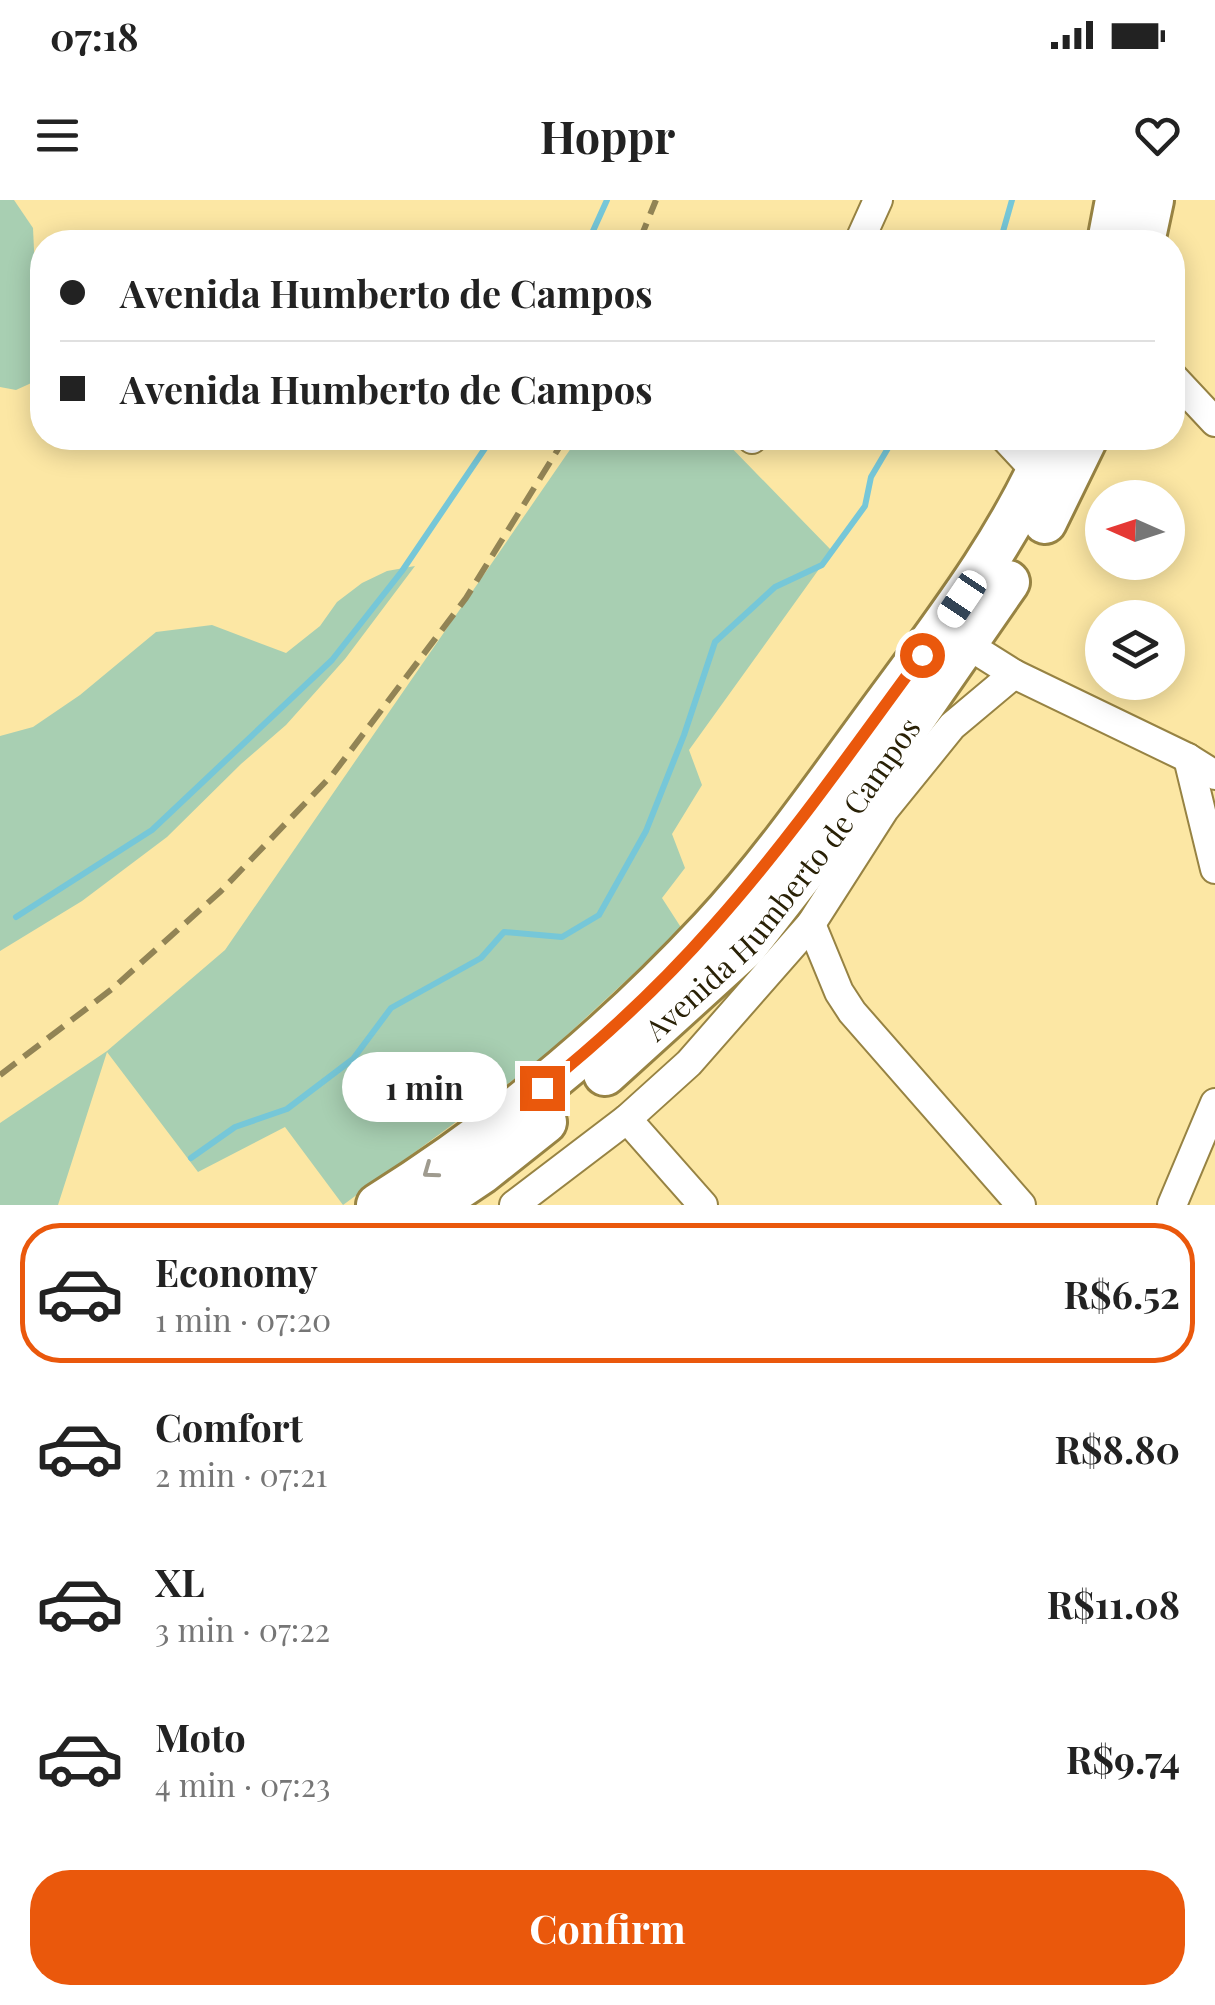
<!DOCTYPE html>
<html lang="en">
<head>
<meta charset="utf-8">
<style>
	body { margin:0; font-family:"Playfair Display",serif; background:#f6f6f6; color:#222; height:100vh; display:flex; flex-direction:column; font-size:38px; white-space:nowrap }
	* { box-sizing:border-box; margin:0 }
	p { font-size:32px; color:#767676 }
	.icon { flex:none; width:55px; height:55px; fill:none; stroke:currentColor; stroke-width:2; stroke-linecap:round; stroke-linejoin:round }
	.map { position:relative; height:1005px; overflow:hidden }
	.details { display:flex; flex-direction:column; background:#fff; flex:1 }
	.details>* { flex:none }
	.top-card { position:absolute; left:30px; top:30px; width:1155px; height:220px; border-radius:40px; box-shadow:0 5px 25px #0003; display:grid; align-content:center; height:220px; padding:0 30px; background:#fff }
	.needle { width:65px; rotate:273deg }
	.fabs { position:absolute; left:1085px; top:280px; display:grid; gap:20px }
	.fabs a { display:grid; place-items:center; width:100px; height:100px; border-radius:50%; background:#fff; box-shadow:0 5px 25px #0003; font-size:50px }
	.end { position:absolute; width:45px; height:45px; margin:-22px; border:12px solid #ea580c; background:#fff; box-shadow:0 0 0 5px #fff }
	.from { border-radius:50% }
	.bubble { position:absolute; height:70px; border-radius:35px; background:#fff; box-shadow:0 5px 25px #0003; font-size:32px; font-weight:700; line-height:70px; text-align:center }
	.car { position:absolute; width:30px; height:60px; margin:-30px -15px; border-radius:12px; box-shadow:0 0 8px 2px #0007; background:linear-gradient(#fff 24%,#345 0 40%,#fff 0 76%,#345 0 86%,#fff 0) }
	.top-card b { display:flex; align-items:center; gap:35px; height:95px; font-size:38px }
	.top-card b+b { border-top:2px solid #e0e0e0 }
	.top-card i { width:25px; height:25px; background:#222 }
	ul { padding:18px 0 0; list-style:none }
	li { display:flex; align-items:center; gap:30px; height:140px; margin:0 20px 15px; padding:0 10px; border:5px solid transparent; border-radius:40px }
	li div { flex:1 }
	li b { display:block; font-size:38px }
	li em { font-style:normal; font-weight:700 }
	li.active { border-color:#ea580c }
	li>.icon { width:90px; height:90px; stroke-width:1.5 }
	.action { display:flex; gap:20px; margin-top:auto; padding:20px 30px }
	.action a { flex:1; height:115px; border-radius:40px; background:#ea580c; color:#fff; font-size:40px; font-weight:700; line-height:115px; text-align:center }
	.status { display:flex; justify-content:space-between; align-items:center; height:70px; padding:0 50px; background:#fff; direction:ltr }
	.status svg { height:28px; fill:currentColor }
	header { display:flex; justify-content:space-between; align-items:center; height:130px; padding:0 30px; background:#fff; font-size:45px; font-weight:700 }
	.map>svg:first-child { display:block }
	.green { fill:#a8cfb2 }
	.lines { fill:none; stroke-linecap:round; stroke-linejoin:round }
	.stream { stroke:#76c7d8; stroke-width:6 }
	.minor-casing { stroke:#978343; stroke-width:32 }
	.highway-casing { stroke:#978343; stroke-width:48 }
	.minor { stroke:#fff; stroke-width:28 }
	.highway { stroke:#fff; stroke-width:42 }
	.rail { stroke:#928455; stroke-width:6; stroke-dasharray:20 10; stroke-linecap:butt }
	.oneway { stroke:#9f9b8f }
	.route { stroke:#ea580c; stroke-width:12 }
	.labels { text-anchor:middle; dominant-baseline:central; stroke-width:8; stroke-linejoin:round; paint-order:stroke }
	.street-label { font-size:30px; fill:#292106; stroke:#fff }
</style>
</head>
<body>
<div class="status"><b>07:18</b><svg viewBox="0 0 49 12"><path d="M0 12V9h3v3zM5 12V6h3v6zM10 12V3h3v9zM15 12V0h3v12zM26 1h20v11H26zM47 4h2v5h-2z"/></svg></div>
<header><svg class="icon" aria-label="menu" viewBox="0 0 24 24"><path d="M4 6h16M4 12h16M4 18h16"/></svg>Hoppr<svg class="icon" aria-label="heart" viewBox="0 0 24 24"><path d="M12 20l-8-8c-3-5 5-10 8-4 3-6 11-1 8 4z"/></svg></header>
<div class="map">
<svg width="1215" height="1005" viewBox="0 0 1215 1005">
	<rect width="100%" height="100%" fill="#fce7a4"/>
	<!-- green -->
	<g class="green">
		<polygon points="0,0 14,0 33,28 40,179 16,190 0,187"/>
		<polygon points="578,238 722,238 832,351 689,550 702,585 672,634 685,668 662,698 682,729 539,861 343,1005 285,927 198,972 107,852 58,1005 0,1005 0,923 107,851 225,750"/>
		<polygon points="415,366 345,459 286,525 241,564 167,637 82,701 0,751 0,536 33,527 80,495 156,432 212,425 286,453 320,426 337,402 362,383 387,371"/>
	</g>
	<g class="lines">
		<!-- stream -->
		<g class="stream">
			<polyline points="588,42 607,0"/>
			<polyline points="1000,42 1012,0"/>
			<polyline points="16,717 152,630 332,460 402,371 492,238"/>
			<polyline points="191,958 235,927 287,909 353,859 391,808 481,758 504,732 562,737 599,715 646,631 684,535 715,442 775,387 822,365 865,306 871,277 894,238"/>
		</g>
		<!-- minor casing -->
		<g class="minor-casing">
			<g id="minor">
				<polyline points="859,42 878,0"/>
				<polyline points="1172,176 1215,222"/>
				<polyline points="1005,238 1045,281"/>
				<polyline points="752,239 753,238"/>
				<polyline points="952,435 1014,474 1188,558 1215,575"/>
				<polyline points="1188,558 1215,669"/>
				<polyline points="811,724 839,792 852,812 1021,1005"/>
				<polyline points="627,919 703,1005"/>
				<polyline points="514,1005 627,919 689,863 811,724 884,610 952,526 1014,474"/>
				<polyline points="1172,1005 1215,903"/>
			</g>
		</g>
		<!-- highway casing -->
		<g class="highway-casing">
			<g id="highway">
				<polyline points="1109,42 1117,0"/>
				<polyline points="1143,42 1152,0"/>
				<polyline points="1045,322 1086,238"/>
				<path id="s1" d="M605,874L745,747L837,629L1008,382"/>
				<path d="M378,1005C501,928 612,835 711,729C776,659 831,578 888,501C950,417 1013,334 1053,238"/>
				<polyline points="433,1005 482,972 545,922"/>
			</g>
		</g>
		<!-- minor -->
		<use href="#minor" class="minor"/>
		<!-- highway -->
		<use href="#highway" class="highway"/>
		<!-- rail -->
		<g class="rail">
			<polyline points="639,42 656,0"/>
			<polyline points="0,875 112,789 221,691 333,574 466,398 565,238"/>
		</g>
	</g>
	<!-- one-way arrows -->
	<defs><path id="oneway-chevron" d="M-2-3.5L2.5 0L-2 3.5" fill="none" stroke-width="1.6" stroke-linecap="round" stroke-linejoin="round" transform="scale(2.5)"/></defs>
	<use class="oneway" href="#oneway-chevron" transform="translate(430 971) rotate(144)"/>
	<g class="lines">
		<!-- route -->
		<path class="route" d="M542,888C603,839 661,785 713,726C789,641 854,547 922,455"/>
	</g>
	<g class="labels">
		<!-- street labels -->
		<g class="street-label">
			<text stroke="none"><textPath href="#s1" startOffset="265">Avenida Humberto de Campos</textPath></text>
		</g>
	</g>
</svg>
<div class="fabs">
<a><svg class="needle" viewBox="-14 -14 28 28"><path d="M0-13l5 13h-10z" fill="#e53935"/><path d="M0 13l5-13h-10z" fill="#767676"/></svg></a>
<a><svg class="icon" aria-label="layers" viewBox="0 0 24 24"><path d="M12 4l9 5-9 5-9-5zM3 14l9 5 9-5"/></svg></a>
</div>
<i class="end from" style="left:922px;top:455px"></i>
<i class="end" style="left:542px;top:888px"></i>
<div class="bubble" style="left:342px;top:852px;width:165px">1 min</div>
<i class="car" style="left:962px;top:399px;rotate:214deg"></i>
<div class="top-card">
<b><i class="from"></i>Avenida Humberto de Campos</b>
<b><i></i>Avenida Humberto de Campos</b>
</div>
</div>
<section class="details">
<ul>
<li class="active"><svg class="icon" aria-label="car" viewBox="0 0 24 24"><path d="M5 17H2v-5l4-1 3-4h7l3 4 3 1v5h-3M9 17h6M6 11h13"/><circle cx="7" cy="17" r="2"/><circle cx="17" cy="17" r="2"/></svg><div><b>Economy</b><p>1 min · 07:20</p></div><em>R$6.52</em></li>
<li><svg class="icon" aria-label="car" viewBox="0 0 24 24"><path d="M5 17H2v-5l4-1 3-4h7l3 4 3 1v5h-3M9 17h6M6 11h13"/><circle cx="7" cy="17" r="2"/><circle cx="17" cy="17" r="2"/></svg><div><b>Comfort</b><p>2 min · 07:21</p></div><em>R$8.80</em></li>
<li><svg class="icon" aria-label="car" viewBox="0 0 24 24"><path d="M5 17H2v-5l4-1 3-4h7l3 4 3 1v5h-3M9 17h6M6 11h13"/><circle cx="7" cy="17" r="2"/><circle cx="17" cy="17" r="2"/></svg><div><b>XL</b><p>3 min · 07:22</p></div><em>R$11.08</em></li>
<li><svg class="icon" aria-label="car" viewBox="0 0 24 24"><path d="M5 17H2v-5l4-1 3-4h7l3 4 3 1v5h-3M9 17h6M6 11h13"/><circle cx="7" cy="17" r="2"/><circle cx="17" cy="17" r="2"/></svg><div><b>Moto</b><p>4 min · 07:23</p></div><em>R$9.74</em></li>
</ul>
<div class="action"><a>Confirm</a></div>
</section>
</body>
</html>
